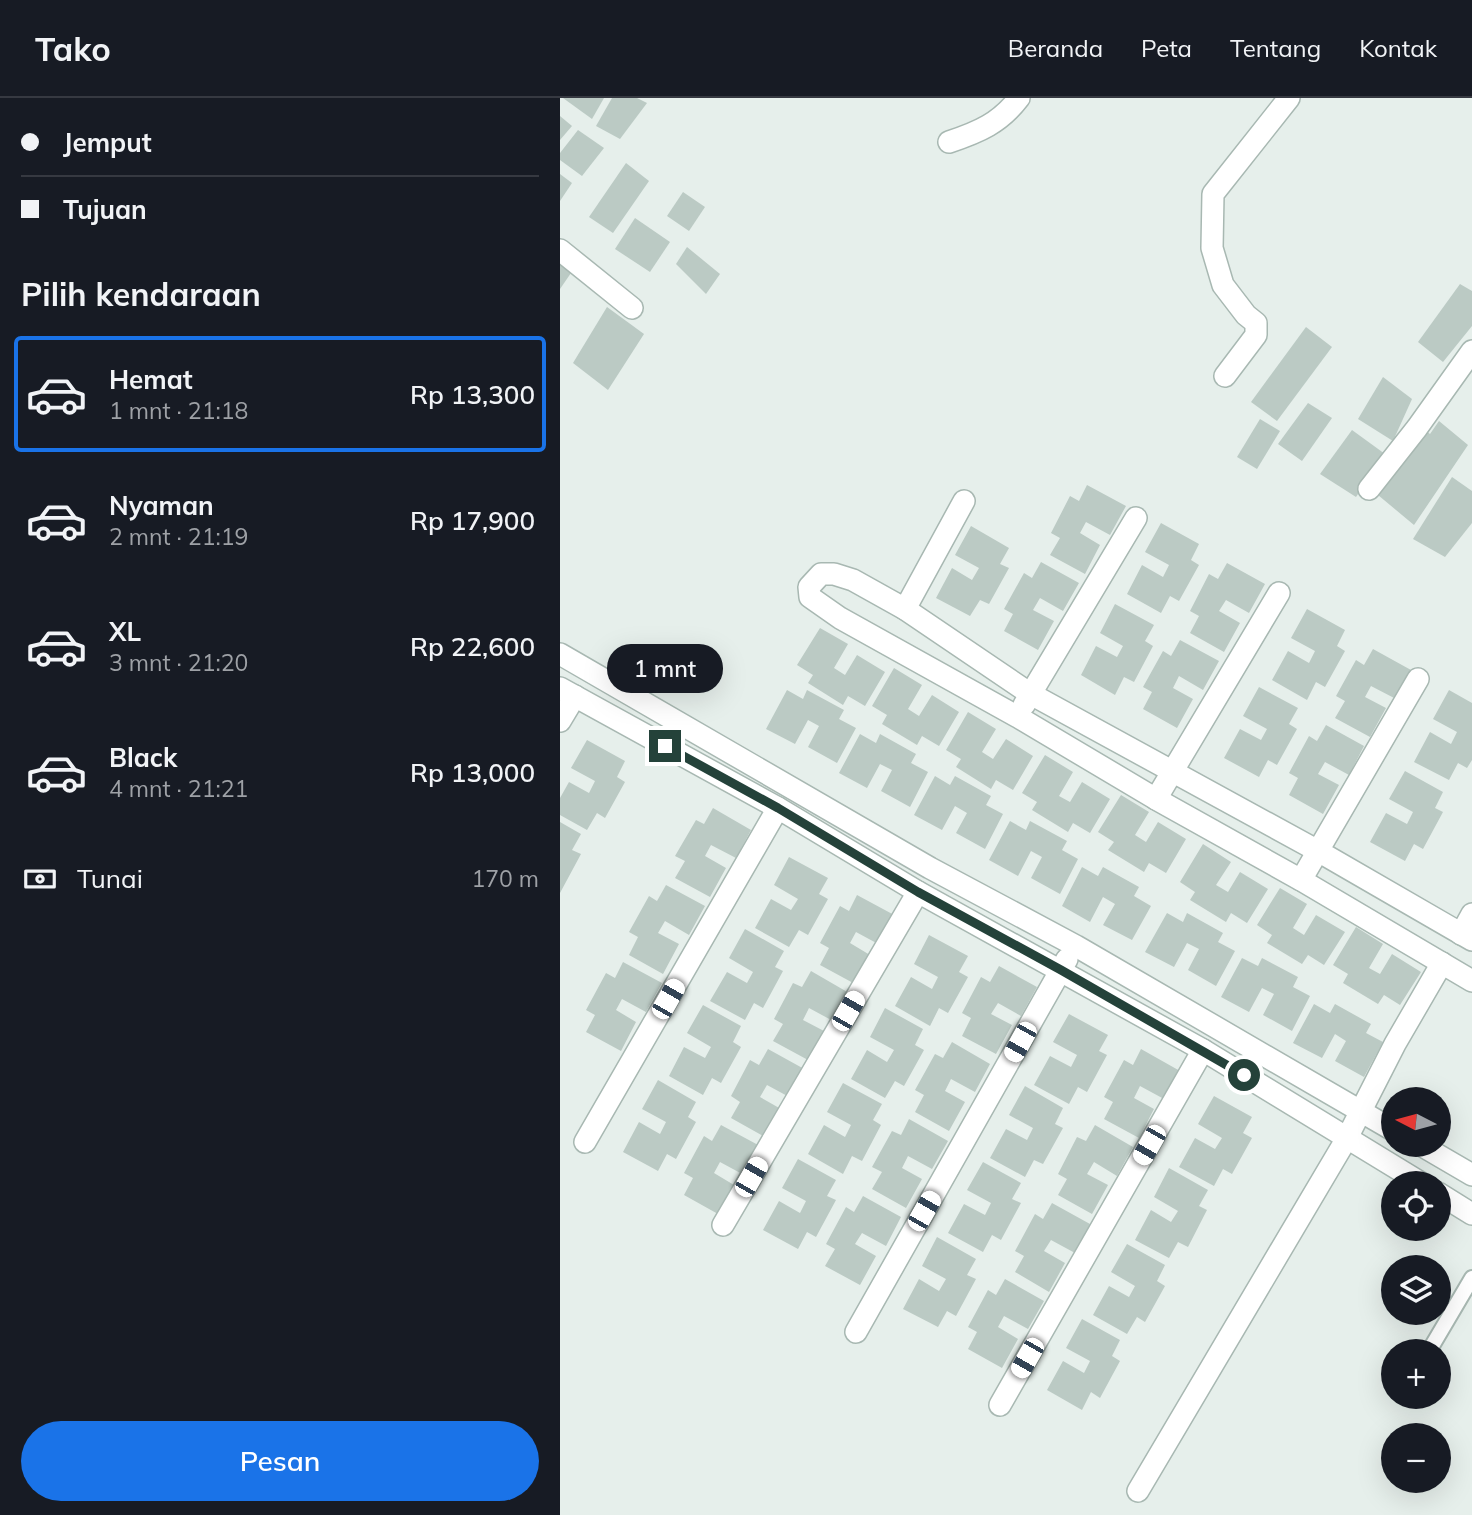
<!DOCTYPE html>
<html lang="id">
<head>
<meta charset="utf-8">
<style>
	body { margin:0; font-family:Mulish,sans-serif; background:#20242c; color:#f1f3f6; height:100vh; display:flex; flex-direction:column; font-size:26px; white-space:nowrap }
	* { box-sizing:border-box; margin:0 }
	p { font-size:23px; color:#9ea1a6 }
	.icon { flex:none; width:38px; height:38px; fill:none; stroke:currentColor; stroke-width:2; stroke-linecap:round; stroke-linejoin:round }
	.map { position:relative; flex:1; overflow:hidden }
	.side { display:flex; flex-direction:column; background:#171b24; width:560px }
	.side>* { flex:none }
	.hud { display:grid; align-content:center; height:154px; padding:0 21px; background:#171b24 }
	.needle { width:46px; rotate:276deg }
	.buttons { position:absolute; left:821px; top:989px; display:grid; gap:14px }
	.buttons a { display:grid; place-items:center; width:70px; height:70px; border-radius:50%; background:#171b24; box-shadow:0 7px 28px #0002; font-size:35px }
	.end { position:absolute; width:32px; height:32px; margin:-16px; border:9px solid #24423a; background:#fff; box-shadow:0 0 0 4px #fff }
	.from { border-radius:50% }
	.bubble { position:absolute; height:49px; border-radius:24px; background:#171b24; box-shadow:0 7px 28px #0002; font-size:23px; font-weight:600; line-height:49px; text-align:center }
	.car { position:absolute; width:21px; height:42px; margin:-21px -10px; border-radius:9px; box-shadow:0 0 5px 2px #0007; background:linear-gradient(#fff 24%,#345 0 40%,#fff 0 76%,#345 0 86%,#fff 0) }
	.hud b { display:flex; align-items:center; gap:24px; height:66px; font-size:26px }
	.hud b+b { border-top:2px solid #363941 }
	.hud i { width:18px; height:18px; background:#f1f3f6 }
	ul { padding:0; list-style:none }
	li { display:flex; align-items:center; gap:21px; height:116px; margin:0 14px 10px; padding:0 7px; border:4px solid transparent; border-radius:7px }
	li div { flex:1 }
	li b { display:block; font-size:26px }
	li em { font-style:normal; font-weight:600 }
	li.selected { border-color:#1a73e8 }
	li>.icon { width:63px; height:63px; stroke-width:1.5 }
	h2 { padding:0 21px; font-size:32px; line-height:84px }
	.pay { display:flex; align-items:center; gap:18px; height:77px; padding:0 21px; font-size:26px }
	.pay p { margin-inline-start:auto }
	.cta { display:flex; gap:14px; margin-top:auto; padding:14px 21px }
	.cta a { flex:1; height:80px; border-radius:42px; background:#1a73e8; color:#fff; font-size:28px; font-weight:600; line-height:80px; text-align:center }
	header { display:flex; align-items:center; gap:42px; box-sizing:border-box; height:98px; padding:0 35px; background:#171b24; border-bottom:2px solid #363941 }
	header strong { font-size:33px }
	nav { display:flex; gap:38px; margin-inline-start:auto; font-size:24px }
	main { display:flex; flex:1; min-height:0 }
	.map>svg:first-child { display:block }
	.building { fill:#bbcac4 }
	.lines { fill:none; stroke-linecap:round; stroke-linejoin:round }
	.service-casing { stroke:#a8b8b2; stroke-width:18 }
	.minor-casing { stroke:#a8b8b2; stroke-width:24 }
	.service { stroke:#fff; stroke-width:14 }
	.minor { stroke:#fff; stroke-width:21 }
	.route { stroke:#24423a; stroke-width:9 }
</style>
</head>
<body>
<header>
<strong>Tako</strong>
<nav><a>Beranda</a><a>Peta</a><a>Tentang</a><a>Kontak</a></nav>
</header>
<main>
<section class="side">
<div class="hud">
<b><i class="from"></i>Jemput</b>
<b><i></i>Tujuan</b>
</div>
<h2>Pilih kendaraan</h2>
<ul>
<li class="selected"><svg class="icon" aria-label="car" viewBox="0 0 24 24"><path d="M5 17H2v-5l4-1 3-4h7l3 4 3 1v5h-3M9 17h6M6 11h13"/><circle cx="7" cy="17" r="2"/><circle cx="17" cy="17" r="2"/></svg><div><b>Hemat</b><p>1 mnt · 21:18</p></div><em>Rp 13,300</em></li>
<li><svg class="icon" aria-label="car" viewBox="0 0 24 24"><path d="M5 17H2v-5l4-1 3-4h7l3 4 3 1v5h-3M9 17h6M6 11h13"/><circle cx="7" cy="17" r="2"/><circle cx="17" cy="17" r="2"/></svg><div><b>Nyaman</b><p>2 mnt · 21:19</p></div><em>Rp 17,900</em></li>
<li><svg class="icon" aria-label="car" viewBox="0 0 24 24"><path d="M5 17H2v-5l4-1 3-4h7l3 4 3 1v5h-3M9 17h6M6 11h13"/><circle cx="7" cy="17" r="2"/><circle cx="17" cy="17" r="2"/></svg><div><b>XL</b><p>3 mnt · 21:20</p></div><em>Rp 22,600</em></li>
<li><svg class="icon" aria-label="car" viewBox="0 0 24 24"><path d="M5 17H2v-5l4-1 3-4h7l3 4 3 1v5h-3M9 17h6M6 11h13"/><circle cx="7" cy="17" r="2"/><circle cx="17" cy="17" r="2"/></svg><div><b>Black</b><p>4 mnt · 21:21</p></div><em>Rp 13,000</em></li>
</ul>
<div class="pay"><svg class="icon" aria-label="cash" viewBox="0 0 24 24"><path d="M3 7h18v10H3z"/><circle cx="12" cy="12" r="2"/></svg>Tunai<p>170 m</p></div>
<div class="cta"><a>Pesan</a></div>
</section>
<div class="map">
<svg width="912" height="1417" viewBox="0 0 912 1417">
	<rect width="100%" height="100%" fill="#e6efeb"/>
	<!-- building -->
	<g class="building">
		<polygon points="3,0 44,0 32,21"/>
		<polygon points="52,0 77,0 87,5 60,41 36,28"/>
		<polygon points="0,18 12,28 0,42"/>
		<polygon points="18,32 44,50 22,78 0,62 0,55"/>
		<polygon points="66,65 89,83 53,135 29,119"/>
		<polygon points="0,76 12,85 0,103"/>
		<polygon points="123,94 145,109 129,133 107,118"/>
		<polygon points="75,120 110,144 90,174 55,151"/>
		<polygon points="127,149 160,176 146,196 116,166"/>
		<polygon points="0,164 11,175 0,191"/>
		<polygon points="900,186 912,193 912,228 883,264 858,244"/>
		<polygon points="47,209 84,236 48,292 13,265"/>
		<polygon points="746,229 772,249 717,323 691,304"/>
		<polygon points="823,279 852,301 833,343 798,321"/>
		<polygon points="748,305 772,320 742,363 718,346"/>
		<polygon points="700,321 720,333 697,371 677,359"/>
		<polygon points="879,323 908,347 854,427 818,397 865,332 870,336"/>
		<polygon points="792,332 825,356 796,399 760,376"/>
		<polygon points="892,379 912,393 912,425 885,459 853,441"/>
		<polygon points="527,387 566,408 550,437 526,424 520,435 540,447 525,476 490,457 500,440 491,435 510,398 519,403"/>
		<polygon points="601,425 639,446 631,462 639,467 619,503 610,498 601,515 567,496 582,467 603,479 609,467 585,454"/>
		<polygon points="411,428 449,450 440,466 449,470 429,506 420,502 410,518 376,500 392,470 412,482 419,470 395,457"/>
		<polygon points="481,464 519,485 503,513 480,500 473,512 494,523 478,552 444,533 453,516 444,511 464,475 472,480"/>
		<polygon points="667,465 705,486 689,515 666,502 659,513 680,525 664,554 630,535 639,518 630,513 649,476 658,481"/>
		<polygon points="555,506 594,527 585,543 593,548 574,584 564,579 555,597 521,577 536,548 557,559 563,548 540,535"/>
		<polygon points="747,511 785,532 777,548 785,553 765,589 756,584 747,602 712,582 728,553 749,565 755,553 731,540"/>
		<polygon points="260,530 288,546 274,570 285,577 297,557 325,574 305,608 288,598 283,607 248,585 253,577 237,567"/>
		<polygon points="620,542 659,563 643,592 619,578 613,590 633,601 617,630 583,611 592,594 583,589 603,553 611,558"/>
		<polygon points="813,551 851,572 836,601 811,588 805,599 826,610 810,639 775,620 785,603 776,598 796,562 804,567"/>
		<polygon points="334,570 362,587 348,611 359,618 372,597 399,614 379,648 362,638 357,647 322,626 327,617 312,608"/>
		<polygon points="699,589 738,610 729,626 737,631 717,667 708,662 699,679 664,660 680,631 701,642 707,631 683,618"/>
		<polygon points="227,592 243,601 247,592 284,612 279,621 296,630 277,665 248,649 259,628 248,622 235,646 206,631"/>
		<polygon points="889,592 912,605 912,662 907,670 898,665 889,682 854,664 870,634 891,646 897,634 873,621"/>
		<polygon points="408,614 436,631 422,654 433,661 446,641 473,658 453,692 436,682 431,691 396,669 401,661 386,652"/>
		<polygon points="766,627 804,648 789,677 765,664 758,676 779,687 763,716 729,697 738,680 729,675 749,638 757,643"/>
		<polygon points="300,636 316,645 320,636 356,656 351,665 368,674 350,709 321,693 332,672 320,666 307,690 279,675"/>
		<polygon points="27,642 65,663 57,679 65,684 45,720 37,715 27,732 0,717 0,700 9,684 29,695 35,683 11,670"/>
		<polygon points="485,657 513,674 499,698 510,704 522,684 550,701 530,735 513,725 508,734 472,712 477,704 462,695"/>
		<polygon points="845,673 883,694 875,710 883,714 863,751 854,746 845,763 810,744 826,715 847,726 853,714 829,701"/>
		<polygon points="375,678 390,687 395,678 431,698 426,707 443,716 425,751 396,735 407,715 395,708 382,732 354,717"/>
		<polygon points="561,697 589,714 575,737 586,744 598,724 626,741 606,775 589,765 584,774 548,752 554,744 538,734"/>
		<polygon points="153,710 191,732 176,760 151,747 145,758 166,770 150,799 115,780 125,763 115,758 136,722 144,726"/>
		<polygon points="450,723 466,732 470,723 507,743 502,752 518,761 500,796 471,780 482,759 471,753 458,778 429,762"/>
		<polygon points="0,724 21,736 12,752 21,756 0,795"/>
		<polygon points="643,746 671,764 656,787 668,794 680,774 708,791 687,825 671,815 666,824 630,802 635,794 620,784"/>
		<polygon points="229,759 268,780 259,796 268,801 248,837 239,832 229,849 195,830 211,801 231,812 238,801 214,787"/>
		<polygon points="522,769 538,778 543,769 579,789 574,798 591,808 572,842 543,827 555,806 543,799 530,824 502,808"/>
		<polygon points="106,787 145,808 129,837 105,823 98,835 119,846 103,876 69,857 78,839 69,834 89,798 97,803"/>
		<polygon points="720,790 747,806 733,830 744,837 756,817 785,834 764,867 748,857 742,866 707,845 712,837 697,827"/>
		<polygon points="297,797 336,818 320,847 296,834 290,845 310,857 295,886 260,867 269,850 260,845 280,808 289,813"/>
		<polygon points="607,815 623,824 627,815 663,835 658,844 675,853 656,888 628,872 639,851 627,845 614,869 585,854"/>
		<polygon points="796,829 823,846 809,870 820,876 832,856 861,874 840,907 824,897 818,906 783,885 788,876 773,867"/>
		<polygon points="185,831 224,853 215,869 223,873 203,910 194,905 185,922 150,903 167,874 187,885 193,874 169,860"/>
		<polygon points="369,837 408,858 399,874 408,879 388,915 379,910 370,928 335,908 351,879 372,891 378,879 354,866"/>
		<polygon points="682,860 698,868 702,860 738,879 733,889 750,898 732,933 703,917 714,896 702,890 689,914 661,899"/>
		<polygon points="63,864 102,885 86,914 62,901 56,912 76,924 61,953 26,934 35,917 26,912 46,875 55,880"/>
		<polygon points="439,868 477,889 461,918 438,905 431,916 452,927 436,956 402,938 411,920 402,915 421,879 430,884"/>
		<polygon points="251,873 289,895 273,923 249,910 243,922 264,933 248,962 213,943 223,926 214,921 233,885 242,889"/>
		<polygon points="754,906 770,915 775,906 811,926 806,935 823,944 804,979 775,963 786,943 775,936 762,960 733,945"/>
		<polygon points="143,907 181,928 173,944 181,949 161,985 152,980 143,997 109,978 124,949 145,960 151,949 127,935"/>
		<polygon points="325,910 363,931 355,947 364,952 344,988 335,983 325,1000 291,981 307,952 327,964 334,952 310,939"/>
		<polygon points="509,916 548,937 539,953 547,957 527,994 518,989 509,1006 474,987 490,958 511,969 517,957 493,944"/>
		<polygon points="392,944 430,966 415,994 391,981 385,993 405,1004 389,1033 355,1014 364,997 355,992 375,956 383,960"/>
		<polygon points="208,951 246,972 231,1000 207,987 200,999 221,1011 205,1039 171,1020 180,1004 171,998 190,962 199,967"/>
		<polygon points="581,951 620,973 604,1001 580,988 574,1000 594,1011 579,1040 544,1021 553,1004 544,999 564,962 573,967"/>
		<polygon points="98,982 136,1004 128,1019 136,1024 116,1061 107,1056 98,1073 63,1054 79,1024 100,1036 106,1024 82,1011"/>
		<polygon points="283,985 322,1006 313,1022 321,1027 302,1063 292,1058 283,1076 248,1056 264,1027 285,1039 291,1027 267,1014"/>
		<polygon points="465,988 503,1010 495,1026 503,1030 483,1066 474,1062 465,1079 430,1060 446,1031 467,1042 473,1030 449,1017"/>
		<polygon points="654,998 692,1019 683,1035 692,1040 672,1076 663,1071 654,1088 619,1069 635,1040 655,1051 662,1040 638,1026"/>
		<polygon points="349,1021 388,1043 372,1071 348,1058 342,1070 362,1081 346,1110 312,1091 322,1074 312,1069 332,1033 341,1037"/>
		<polygon points="161,1027 200,1048 184,1077 160,1064 154,1075 174,1087 158,1116 124,1097 133,1080 124,1075 144,1038 152,1043"/>
		<polygon points="535,1027 573,1049 557,1078 534,1064 527,1076 548,1087 532,1116 498,1097 507,1081 498,1076 517,1039 526,1043"/>
		<polygon points="238,1061 276,1082 267,1098 276,1102 256,1139 247,1134 238,1151 203,1132 219,1103 240,1115 246,1103 222,1090"/>
		<polygon points="423,1064 461,1085 452,1101 461,1105 441,1142 432,1137 423,1154 388,1135 404,1106 425,1117 431,1105 407,1092"/>
		<polygon points="609,1070 648,1092 639,1108 647,1112 628,1149 618,1144 609,1160 575,1142 591,1112 611,1124 618,1113 594,1099"/>
		<polygon points="303,1098 341,1119 326,1148 302,1135 295,1146 316,1158 300,1187 265,1168 275,1151 266,1146 286,1109 294,1114"/>
		<polygon points="492,1105 530,1126 515,1155 491,1142 484,1153 505,1165 489,1194 455,1174 464,1158 455,1153 475,1116 483,1121"/>
		<polygon points="377,1139 416,1161 407,1177 416,1181 396,1218 387,1213 378,1229 343,1211 359,1181 379,1193 386,1181 362,1168"/>
		<polygon points="567,1146 605,1167 597,1183 605,1188 585,1224 577,1219 567,1236 533,1217 549,1188 569,1199 575,1188 551,1174"/>
		<polygon points="445,1181 484,1203 468,1231 444,1218 438,1229 458,1241 442,1270 408,1251 417,1234 408,1229 428,1192 436,1197"/>
		<polygon points="522,1221 560,1242 552,1258 560,1263 540,1300 531,1294 522,1312 487,1292 503,1263 524,1275 530,1263 506,1250"/>
	</g>
	<g class="lines">
		<!-- service casing -->
		<g class="service-casing">
			<polyline id="service" points="869,1253 912,1180"/>
		</g>
		<!-- minor casing -->
		<g class="minor-casing">
			<g id="minor">
				<path d="M389,44C419,34 440,25 459,0"/>
				<polyline points="0,152 72,210"/>
				<polyline points="665,278 696,237 696,225 686,217 663,187 652,150 653,96 729,0"/>
				<polyline points="809,391 857,330 912,253"/>
				<polyline points="345,511 404,403"/>
				<polyline points="0,556 370,770 516,848 833,1032"/>
				<polyline points="0,590 218,710 358,794 643,952 861,1085"/>
				<polyline points="464,607 576,420"/>
				<polyline points="0,623 15,598"/>
				<polyline points="596,701 719,495"/>
				<polyline points="741,782 858,581"/>
				<polyline points="901,836 912,816"/>
				<polyline points="912,842 758,753 469,595 345,511 293,482 274,476 261,476 249,489 250,499 280,520 458,619 596,701 741,782 912,883"/>
				<polyline points="25,1044 218,710"/>
				<polyline points="859,1046 912,1077"/>
				<polyline points="878,1095 912,1116"/>
				<polyline points="163,1127 358,794"/>
				<polyline points="296,1234 507,861"/>
				<polyline points="440,1307 643,952"/>
				<polyline points="578,1393 787,1040 835,946 882,865"/>
			</g>
		</g>
		<!-- service -->
		<use href="#service" class="service"/>
		<!-- minor -->
		<use href="#minor" class="minor"/>
	</g>
	<g class="lines">
		<!-- route -->
		<polyline class="route" points="105,648 218,710 358,794 501,872 684,977"/>
	</g>
</svg>
<div class="buttons">
<a><svg class="needle" viewBox="-14 -14 28 28"><path d="M0-13l5 13h-10z" fill="#e53935"/><path d="M0 13l5-13h-10z" fill="#9ea1a6"/></svg></a>
<a><svg class="icon" aria-label="locate" viewBox="0 0 24 24"><circle cx="12" cy="12" r="6"/><path d="M12 2v4M12 18v4M2 12h4M18 12h4"/></svg></a>
<a><svg class="icon" aria-label="layers" viewBox="0 0 24 24"><path d="M12 4l9 5-9 5-9-5zM3 14l9 5 9-5"/></svg></a>
<a>+</a>
<a>−</a>
</div>
<i class="end from" style="left:684px;top:977px"></i>
<i class="end" style="left:105px;top:648px"></i>
<div class="bubble" style="left:47px;top:546px;width:116px">1 mnt</div>
<i class="car" style="left:108px;top:901px;rotate:30deg"></i>
<i class="car" style="left:288px;top:913px;rotate:30deg"></i>
<i class="car" style="left:460px;top:944px;rotate:209deg"></i>
<i class="car" style="left:589px;top:1047px;rotate:210deg"></i>
<i class="car" style="left:191px;top:1079px;rotate:30deg"></i>
<i class="car" style="left:364px;top:1113px;rotate:30deg"></i>
<i class="car" style="left:467px;top:1260px;rotate:210deg"></i>
</div>
</main>
</body>
</html>
